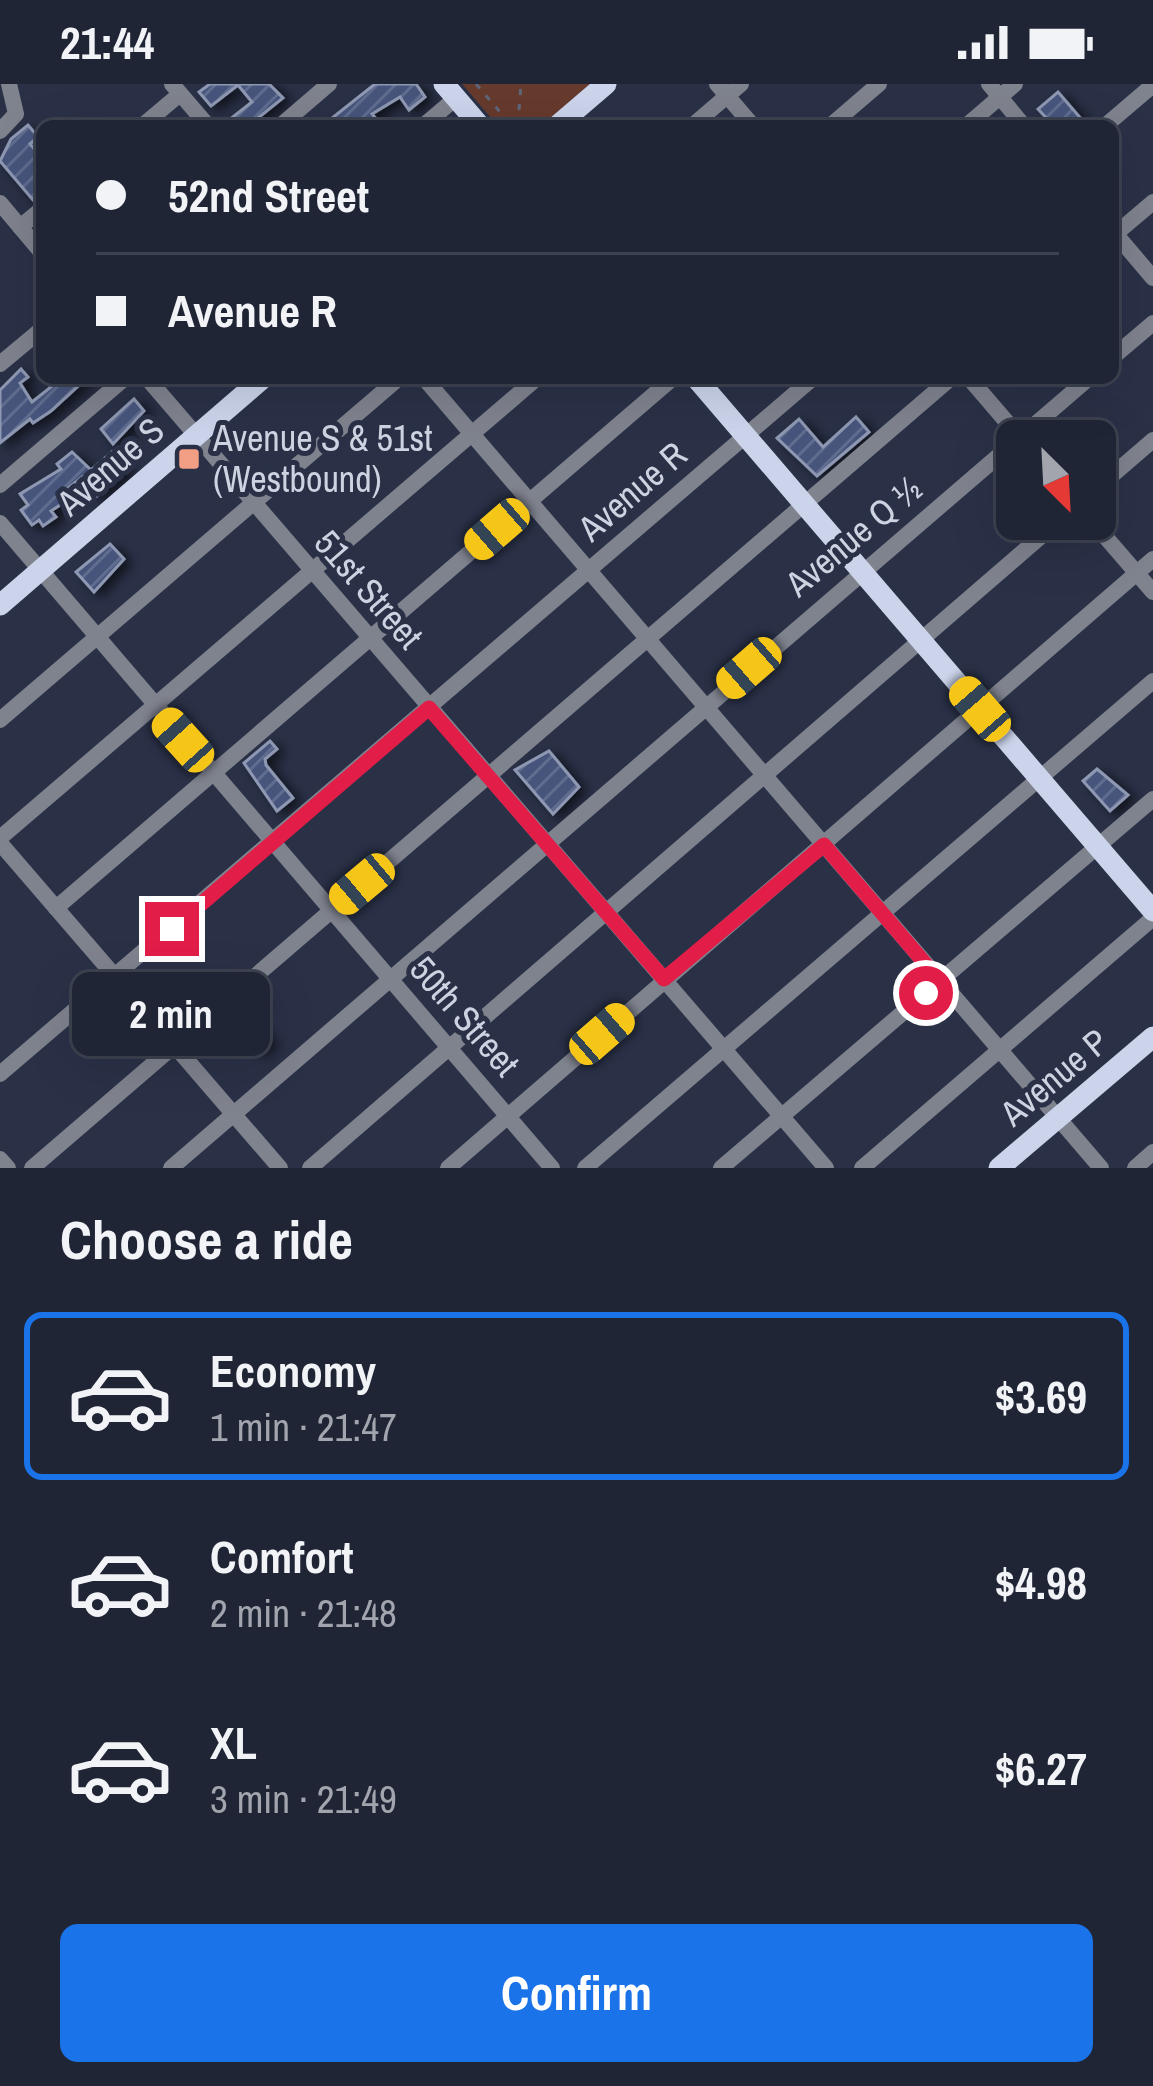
<!DOCTYPE html>
<html lang="en">
<head>
<meta charset="utf-8">
<style>
	body { margin:0; font-family:"Archivo Narrow",sans-serif; background:#2d3141; color:#f1f3f6; height:100vh; display:flex; flex-direction:column; font-size:45px; white-space:nowrap }
	* { box-sizing:border-box; margin:0 }
	p { font-size:39px; color:#a2a5ad }
	.icon { flex:none; width:66px; height:66px; fill:none; stroke:currentColor; stroke-width:2; stroke-linecap:round; stroke-linejoin:round }
	.map { position:relative; height:1084px; overflow:hidden }
	.drawer { display:flex; flex-direction:column; background:#202535; flex:1 }
	.drawer>* { flex:none }
	.guide { position:absolute; left:36px; top:36px; width:1083px; height:264px; border-radius:18px; box-shadow:0 12px 48px #0002,0 0 0 3px #3d4250; display:grid; align-content:center; height:264px; padding:0 60px; background:#202535 }
	.needle { width:78px; rotate:156deg }
	.tools { position:absolute; left:996px; top:336px; display:grid; gap:24px }
	.tools a { display:grid; place-items:center; width:120px; height:120px; border-radius:18px; background:#202535; box-shadow:0 12px 48px #0002,0 0 0 3px #3d4250; font-size:60px }
	.end { position:absolute; width:54px; height:54px; margin:-27px; border:15px solid #e11d48; background:#fff; box-shadow:0 0 0 6px #fff }
	.from { border-radius:50% }
	.bubble { position:absolute; height:84px; border-radius:18px; background:#202535; box-shadow:0 12px 48px #0002,0 0 0 3px #3d4250; font-size:39px; font-weight:700; line-height:84px; text-align:center }
	.car { position:absolute; width:36px; height:72px; margin:-36px -18px; border-radius:15px; box-shadow:0 0 9px 3px #0007; background:linear-gradient(#f5c518 24%,#345 0 40%,#f5c518 0 76%,#345 0 86%,#f5c518 0) }
	.guide b { display:flex; align-items:center; gap:42px; height:114px; font-size:45px }
	.guide b+b { border-top:3px solid #3d4250 }
	.guide i { width:30px; height:30px; background:#f1f3f6 }
	ul { padding:0; list-style:none }
	li { display:flex; align-items:center; gap:36px; height:168px; margin:0 24px 18px; padding:0 36px; border:6px solid transparent; border-radius:18px }
	li div { flex:1 }
	li b { display:block; font-size:45px }
	li em { font-style:normal; font-weight:700 }
	li.active { border-color:#1a73e8 }
	li>.icon { width:108px; height:108px; stroke-width:1.5 }
	h2 { padding:0 60px; font-size:54px; line-height:144px }
	.cta { display:flex; gap:24px; margin-top:auto; padding:24px 60px }
	.cta a { flex:1; height:138px; border-radius:18px; background:#1a73e8; color:#fff; font-size:48px; font-weight:700; line-height:138px; text-align:center }
	.status { display:flex; justify-content:space-between; align-items:center; height:84px; padding:0 60px; background:#202535; direction:ltr }
	.status svg { height:33px; fill:currentColor }
	.map>svg:first-child { display:block }
	.green { fill:#663a2d }
	.building { fill:url(#building-hatch); stroke:#8e98b2; stroke-width:3; filter:url(#shadow) }
	.lines { fill:none; stroke-linecap:round; stroke-linejoin:round }
	.path { stroke:#60667a; stroke-width:3; stroke-dasharray:6 9; stroke-linecap:butt }
	.minor { stroke:#7f838e; stroke-width:16 }
	.major { stroke:#cbd4eb; stroke-width:21 }
	.route { stroke:#e11d48; stroke-width:15 }
	.poi-dot { fill:#f39f86; stroke:#2a3147; stroke-width:4.5 }
	.labels { text-anchor:middle; dominant-baseline:central; stroke-width:10; stroke-linejoin:round; paint-order:stroke }
	.poi-label { font-size:36px; fill:#ced3e1; stroke:#2a3147; text-anchor:start }
	.street-label { font-size:36px; fill:#ced3e1; stroke:#2a3147 }
</style>
</head>
<body>
<div class="status"><b>21:44</b><svg viewBox="0 0 49 12"><path d="M0 12V9h3v3zM5 12V6h3v6zM10 12V3h3v9zM15 12V0h3v12zM26 1h20v11H26zM47 4h2v5h-2z"/></svg></div>
<div class="map">
<svg width="1153" height="1084" viewBox="0 0 1153 1084">
	<defs>
		<pattern id="building-hatch" width="6" height="6" patternUnits="userSpaceOnUse" patternTransform="scale(3)"><rect width="6" height="6" fill="#47557d"/><path d="M-1 1l2-2M0 6l6-6M5 7l2-2" fill="none" stroke="#606d8f"/></pattern>
		<filter id="shadow"><feDropShadow dx="7" dy="4" stdDeviation="6" flood-color="#0009"/></filter>
	</defs>
	<rect width="100%" height="100%" fill="#2a3147"/>
	<!-- green -->
	<polygon class="green" points="462,0 592,0 543,42 498,42"/>
	<!-- building -->
	<g class="building">
		<polygon points="210,0 269,0 283,14 248,42 234,42 229,36 252,18 238,1 211,22 199,8"/>
		<polygon points="375,0 416,0 425,13 409,26 400,13 372,30 382,42 322,42"/>
		<polygon points="1058,8 1083,37 1077,42 1054,42 1038,25"/>
		<polygon points="28,41 38,53 30,60 42,74 42,112 33,116 0,77 11,55"/>
		<polygon points="21,285 28,293 20,299 32,318 51,303 44,294 87,294 51,327 33,339 30,335 0,359 0,306"/>
		<polygon points="134,315 144,327 113,360 101,345"/>
		<polygon points="856,333 869,348 817,392 777,354 799,335 823,363"/>
		<polygon points="72,368 91,386 112,368 127,386 97,412 82,393 67,405 72,413 51,427 56,433 43,442 39,436 32,441 21,426 28,421 20,410 61,385 57,380"/>
		<polygon points="110,460 124,475 94,508 76,488"/>
		<polygon points="270,657 277,665 265,675 266,681 293,714 277,727 244,679"/>
		<polygon points="549,667 579,703 553,730 515,686"/>
		<polygon points="1097,685 1128,711 1110,727 1083,697"/>
		<polygon points="253,911 259,917 246,929 270,957 258,968 231,936 222,938"/>
	</g>
	<g class="lines">
		<!-- path -->
		<polyline class="path" points="476,0 512,42 518,39 521,0"/>
		<!-- minor -->
		<g class="minor">
			<polyline points="172,0 208,42"/>
			<polyline points="717,0 753,42"/>
			<polyline points="989,0 1024,42"/>
			<polyline points="142,42 180,10"/>
			<polyline points="280,42 329,0"/>
			<polyline points="423,42 456,14"/>
			<polyline points="692,42 741,0"/>
			<polyline points="830,42 879,0"/>
			<polyline points="966,42 1015,0"/>
			<polyline points="1105,42 1153,1"/>
			<polyline points="0,47 16,30 9,0"/>
			<polyline points="0,119 42,169"/>
			<polyline points="20,143 42,125"/>
			<polyline points="1113,147 1153,194"/>
			<polyline points="1113,152 1153,118"/>
			<polyline points="1113,273 1153,239"/>
			<polyline points="0,280 42,245"/>
			<polyline points="147,294 826,1084"/>
			<polyline points="424,294 1101,1084"/>
			<polyline points="969,294 1023,357"/>
			<polyline points="0,401 125,294"/>
			<polyline points="1095,406 1153,356"/>
			<polyline points="1090,435 1153,508"/>
			<polyline points="0,439 552,1084"/>
			<polyline points="0,636 399,294"/>
			<polyline points="0,754 537,294"/>
			<polyline points="0,759 280,1084"/>
			<polyline points="56,824 673,294"/>
			<polyline points="0,990 813,294"/>
			<polyline points="0,1075 8,1084"/>
			<polyline points="32,1084 951,294"/>
			<polyline points="171,1084 1089,294"/>
			<polyline points="310,1084 1061,435"/>
			<polyline points="448,1084 1153,475"/>
			<polyline points="585,1084 1153,597"/>
			<polyline points="721,1084 1153,715"/>
			<polyline points="862,1084 1153,834"/>
			<polyline points="1135,1084 1153,1068"/>
		</g>
		<!-- major -->
		<g class="major">
			<polyline points="444,0 480,42"/>
			<polyline points="557,42 606,0"/>
			<polyline points="696,294 1153,827"/>
			<polyline points="0,521 263,294"/>
			<polyline points="999,1084 1153,953"/>
		</g>
	</g>
	<g class="lines">
		<!-- route -->
		<polyline class="route" points="172,845 429,624 664,895 824,761 940,897 926,909"/>
	</g>
	<!-- markers -->
	<rect class="poi-dot" x="177" y="363" width="24" height="24" rx="6"/>
	<g class="labels">
		<!-- poi labels -->
		<g class="poi-label">
			<text x="213" y="354">Avenue S &amp; 51st<tspan x="213" dy="41">(Westbound)</tspan></text>
		</g>
		<!-- street labels -->
		<g class="street-label">
			<text transform="translate(110 382) rotate(-41)">Avenue S</text>
			<text transform="translate(632 407) rotate(-41)">Avenue R</text>
			<text transform="translate(853 452) rotate(-40)">Avenue Q ½</text>
			<text transform="translate(369 505) rotate(49)">51st Street</text>
			<text transform="translate(465 932) rotate(49)">50th Street</text>
			<text transform="translate(1054 993) rotate(-40)">Avenue P</text>
		</g>
	</g>
</svg>
<div class="tools">
<a><svg class="needle" viewBox="-14 -14 28 28"><path d="M0-13l5 13h-10z" fill="#e53935"/><path d="M0 13l5-13h-10z" fill="#a2a5ad"/></svg></a>
</div>
<i class="end from" style="left:926px;top:909px"></i>
<i class="end" style="left:172px;top:845px"></i>
<div class="bubble" style="left:72px;top:888px;width:198px">2 min</div>
<i class="car" style="left:497px;top:445px;rotate:229deg"></i>
<i class="car" style="left:749px;top:584px;rotate:229deg"></i>
<i class="car" style="left:980px;top:625px;rotate:319deg"></i>
<i class="car" style="left:183px;top:656px;rotate:318deg"></i>
<i class="car" style="left:362px;top:800px;rotate:230deg"></i>
<i class="car" style="left:602px;top:950px;rotate:49deg"></i>
<div class="guide">
<b><i class="from"></i>52nd Street</b>
<b><i></i>Avenue R</b>
</div>
</div>
<section class="drawer">
<h2>Choose a ride</h2>
<ul>
<li class="active"><svg class="icon" aria-label="car" viewBox="0 0 24 24"><path d="M5 17H2v-5l4-1 3-4h7l3 4 3 1v5h-3M9 17h6M6 11h13"/><circle cx="7" cy="17" r="2"/><circle cx="17" cy="17" r="2"/></svg><div><b>Economy</b><p>1 min · 21:47</p></div><em>$3.69</em></li>
<li><svg class="icon" aria-label="car" viewBox="0 0 24 24"><path d="M5 17H2v-5l4-1 3-4h7l3 4 3 1v5h-3M9 17h6M6 11h13"/><circle cx="7" cy="17" r="2"/><circle cx="17" cy="17" r="2"/></svg><div><b>Comfort</b><p>2 min · 21:48</p></div><em>$4.98</em></li>
<li><svg class="icon" aria-label="car" viewBox="0 0 24 24"><path d="M5 17H2v-5l4-1 3-4h7l3 4 3 1v5h-3M9 17h6M6 11h13"/><circle cx="7" cy="17" r="2"/><circle cx="17" cy="17" r="2"/></svg><div><b>XL</b><p>3 min · 21:49</p></div><em>$6.27</em></li>
</ul>
<div class="cta"><a>Confirm</a></div>
</section>
</body>
</html>
